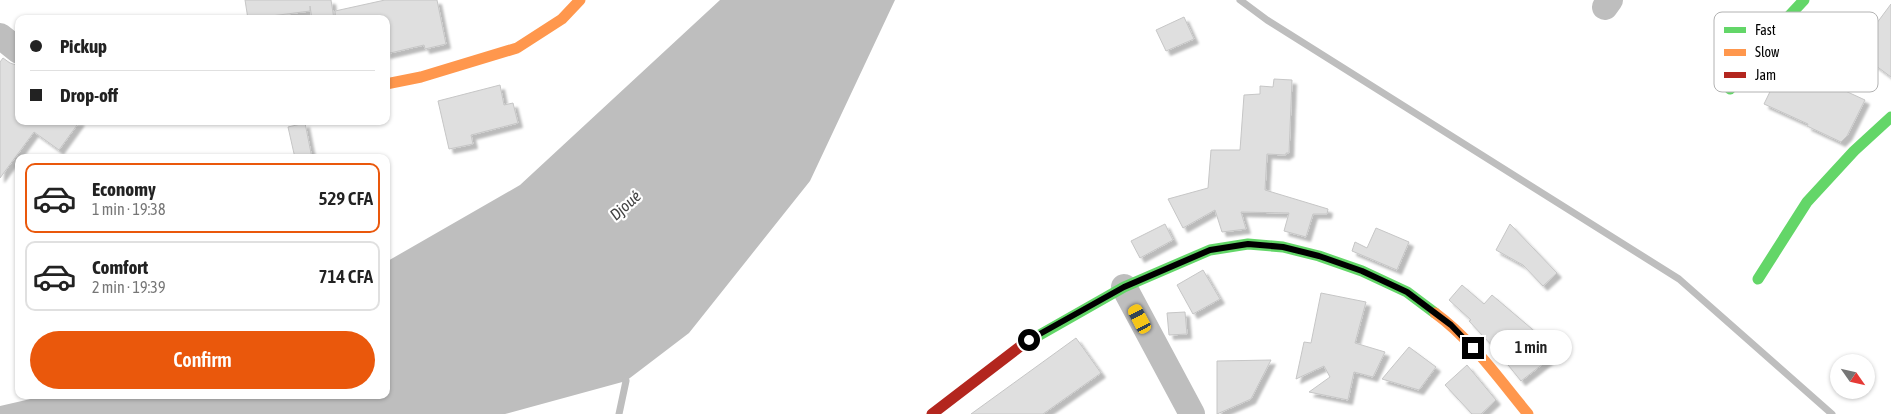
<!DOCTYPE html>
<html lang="en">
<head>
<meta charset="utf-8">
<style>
	body { margin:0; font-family:"Asap Condensed",sans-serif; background:#f2f2f2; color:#222; height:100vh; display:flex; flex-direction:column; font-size:19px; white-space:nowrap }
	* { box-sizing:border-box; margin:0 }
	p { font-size:16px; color:#767676 }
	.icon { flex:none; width:28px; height:28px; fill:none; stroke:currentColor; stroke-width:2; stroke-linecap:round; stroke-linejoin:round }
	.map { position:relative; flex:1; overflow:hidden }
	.drawer { position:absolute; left:15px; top:154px; width:375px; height:245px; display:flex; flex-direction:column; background:#fff; border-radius:10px; box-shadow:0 1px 4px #0004 }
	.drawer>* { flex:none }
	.guide { position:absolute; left:15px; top:15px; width:375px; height:110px; border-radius:10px; box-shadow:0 1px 4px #0004; display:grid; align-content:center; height:110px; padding:0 15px; background:#fff }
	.needle { width:32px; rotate:124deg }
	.controls { position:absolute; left:1830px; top:354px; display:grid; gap:10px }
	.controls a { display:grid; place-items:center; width:45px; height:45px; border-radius:50%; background:#fff; box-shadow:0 1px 4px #0004; font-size:25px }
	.end { position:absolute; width:22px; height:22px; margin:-11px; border:6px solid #000; background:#fff; box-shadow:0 0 0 2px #fff }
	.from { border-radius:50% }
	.bubble { position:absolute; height:35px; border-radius:18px; background:#fff; box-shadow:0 1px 4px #0004; font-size:16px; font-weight:600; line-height:35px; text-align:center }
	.car { position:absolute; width:15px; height:30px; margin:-15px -8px; border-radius:6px; box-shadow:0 0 4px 1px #0007; background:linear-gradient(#f5c518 24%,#345 0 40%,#f5c518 0 76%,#345 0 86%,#f5c518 0) }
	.guide b { display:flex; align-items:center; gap:18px; height:48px; font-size:19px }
	.guide b+b { border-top:1px solid #e0e0e0 }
	.guide i { width:12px; height:12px; background:#222 }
	ul { padding:9px 0 0; list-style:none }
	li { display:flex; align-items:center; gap:15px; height:70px; margin:0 10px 8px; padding:0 5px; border:2px solid #e0e0e0; border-radius:10px }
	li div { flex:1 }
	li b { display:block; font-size:19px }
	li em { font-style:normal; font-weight:600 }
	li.on { border-color:#ea580c }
	li>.icon { width:45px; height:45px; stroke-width:1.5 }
	.button { display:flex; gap:10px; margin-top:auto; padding:10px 15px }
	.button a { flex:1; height:58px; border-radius:30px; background:#ea580c; color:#fff; font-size:20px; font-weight:600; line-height:58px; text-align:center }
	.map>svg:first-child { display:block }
	.water { fill:#bebebe }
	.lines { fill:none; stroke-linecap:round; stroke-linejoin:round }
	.stream { stroke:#bebebe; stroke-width:7 }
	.building { fill:#dfdfdf; stroke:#c6c6c6; filter:url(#shadow) }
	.street { stroke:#bebebe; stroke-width:26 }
	.fast { stroke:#63d668; stroke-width:11 }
	.slow { stroke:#ff974d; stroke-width:11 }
	.jam { stroke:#b3261e; stroke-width:11 }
	.route { stroke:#000; stroke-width:6 }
	.labels { text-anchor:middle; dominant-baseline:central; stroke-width:4.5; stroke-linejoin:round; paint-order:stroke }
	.water-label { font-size:16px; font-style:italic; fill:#434343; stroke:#fff }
	.key { fill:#fff; stroke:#b2b2b2; stroke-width:1 }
	.key-label { font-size:14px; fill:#000 }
</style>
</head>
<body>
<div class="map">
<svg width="1891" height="414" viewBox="0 0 1891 414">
	<defs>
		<filter id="shadow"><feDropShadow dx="4.5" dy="4.5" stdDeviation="1" flood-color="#0004"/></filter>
	</defs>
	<rect width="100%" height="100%" fill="#fff"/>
	<!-- water -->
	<polygon class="water" points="720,0 895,0 810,181 689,333 626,381 505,414 0,414 0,406 48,395 386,395 386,262 520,185"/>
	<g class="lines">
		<!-- stream -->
		<g class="stream">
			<polyline points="1240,0 1267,20 1679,279 1832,414"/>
			<polyline points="619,414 626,381"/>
		</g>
	</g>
	<!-- building -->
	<g class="building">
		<polygon points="245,0 331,0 334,19 312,19 310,6 310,11 248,19"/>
		<polygon points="385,0 437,0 446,44 425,49 424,45 386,54 386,19 336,19 335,11"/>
		<polygon points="1891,4 1891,77 1856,51"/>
		<polygon points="1184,17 1194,39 1166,51 1156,30"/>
		<polygon points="1839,44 1862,61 1841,89 1865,100 1847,136 1841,142 1807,126 1808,124 1764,104 1782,67 1811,81"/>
		<polygon points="3,58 10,63 19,66 19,121 80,121 59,150 34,132 0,178 0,62"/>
		<polygon points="1274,79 1292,80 1289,153 1286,153 1286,155 1267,154 1265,190 1328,209 1327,214 1313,214 1306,237 1284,231 1289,213 1241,212 1246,229 1222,232 1215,210 1183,228 1168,199 1208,188 1211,150 1240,150 1244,95 1260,94 1260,86 1273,87"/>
		<polygon points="500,85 504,105 513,103 518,123 471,135 473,144 449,149 438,101"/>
		<polygon points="305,123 312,158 295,158 288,127"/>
		<polygon points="1165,224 1173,240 1140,258 1131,241"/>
		<polygon points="1510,224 1557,273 1543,286 1523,265 1496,250"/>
		<polygon points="1376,228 1409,242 1397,270 1352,251 1355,242 1367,248"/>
		<polygon points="1203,270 1220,299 1193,314 1177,285"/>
		<polygon points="1462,285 1484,304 1492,295 1532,329 1552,357 1521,381 1496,350 1469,321 1471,320 1449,300"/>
		<polygon points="1321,293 1366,302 1355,343 1385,352 1373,377 1354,372 1348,400 1309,392 1330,377 1324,366 1296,379 1304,342 1311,343"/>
		<polygon points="1185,312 1187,334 1169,335 1167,313"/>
		<polygon points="1076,338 1101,373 1043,414 971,414"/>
		<polygon points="1409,347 1436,367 1419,390 1382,379"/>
		<polygon points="1271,360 1251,399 1217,414 1217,361"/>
		<polygon points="1467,365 1496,400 1481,414 1472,414 1445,385"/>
	</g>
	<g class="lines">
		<!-- street -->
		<g class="street">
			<polyline points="1605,7 1610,0"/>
			<polyline points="0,36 19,51"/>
			<polyline points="1124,287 1192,414"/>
		</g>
		<!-- fast -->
		<g class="fast">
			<polyline points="1730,89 1777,29 1804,0"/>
			<polyline points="1758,279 1807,202 1854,151 1891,117"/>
			<polyline points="1022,345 1124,287 1210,250 1248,244 1283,247 1319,256 1362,271 1407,292 1435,313"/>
		</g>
		<!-- slow -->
		<g class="slow">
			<polyline points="386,84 421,77 517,48 562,19 580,0"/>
			<path d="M1435,313C1472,340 1499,379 1528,414"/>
		</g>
		<!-- jam -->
		<polyline class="jam" points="932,414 1022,345"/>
	</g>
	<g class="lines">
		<!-- route -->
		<polyline class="route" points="1029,340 1124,287 1210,250 1248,244 1283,247 1319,256 1362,271 1407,292 1451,325 1473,348"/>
	</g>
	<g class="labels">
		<!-- water labels -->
		<g class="water-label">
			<text transform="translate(625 205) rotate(-42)">Djoué</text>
		</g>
	</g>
	<!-- legend -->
	<rect x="1714" y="12" width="164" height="80" rx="8" class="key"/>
	<rect x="1724" y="27" width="22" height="6" fill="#63d668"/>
	<rect x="1724" y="49" width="22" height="7" fill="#ff974d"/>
	<rect x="1724" y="72" width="22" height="6" fill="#b3261e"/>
	<g class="key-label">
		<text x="1755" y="35">Fast</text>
		<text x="1755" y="57">Slow</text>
		<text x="1755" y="80">Jam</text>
	</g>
</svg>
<div class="controls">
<a><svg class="needle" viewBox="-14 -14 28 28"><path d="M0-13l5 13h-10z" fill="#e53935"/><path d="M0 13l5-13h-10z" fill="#767676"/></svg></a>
</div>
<i class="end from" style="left:1029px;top:340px"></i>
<i class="end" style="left:1473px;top:348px"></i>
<div class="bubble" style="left:1490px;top:330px;width:82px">1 min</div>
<i class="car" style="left:1140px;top:319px;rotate:332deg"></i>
<div class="guide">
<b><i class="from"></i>Pickup</b>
<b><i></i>Drop-off</b>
</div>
<section class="drawer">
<ul>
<li class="on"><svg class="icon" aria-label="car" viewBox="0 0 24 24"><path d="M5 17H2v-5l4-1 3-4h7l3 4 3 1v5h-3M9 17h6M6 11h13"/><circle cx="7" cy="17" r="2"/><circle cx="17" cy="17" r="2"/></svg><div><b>Economy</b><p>1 min · 19:38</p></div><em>529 CFA</em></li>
<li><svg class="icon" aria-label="car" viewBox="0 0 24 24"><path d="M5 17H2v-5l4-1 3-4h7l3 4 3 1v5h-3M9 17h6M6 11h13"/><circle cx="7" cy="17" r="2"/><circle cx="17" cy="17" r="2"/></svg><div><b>Comfort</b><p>2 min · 19:39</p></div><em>714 CFA</em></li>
</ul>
<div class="button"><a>Confirm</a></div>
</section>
</div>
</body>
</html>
